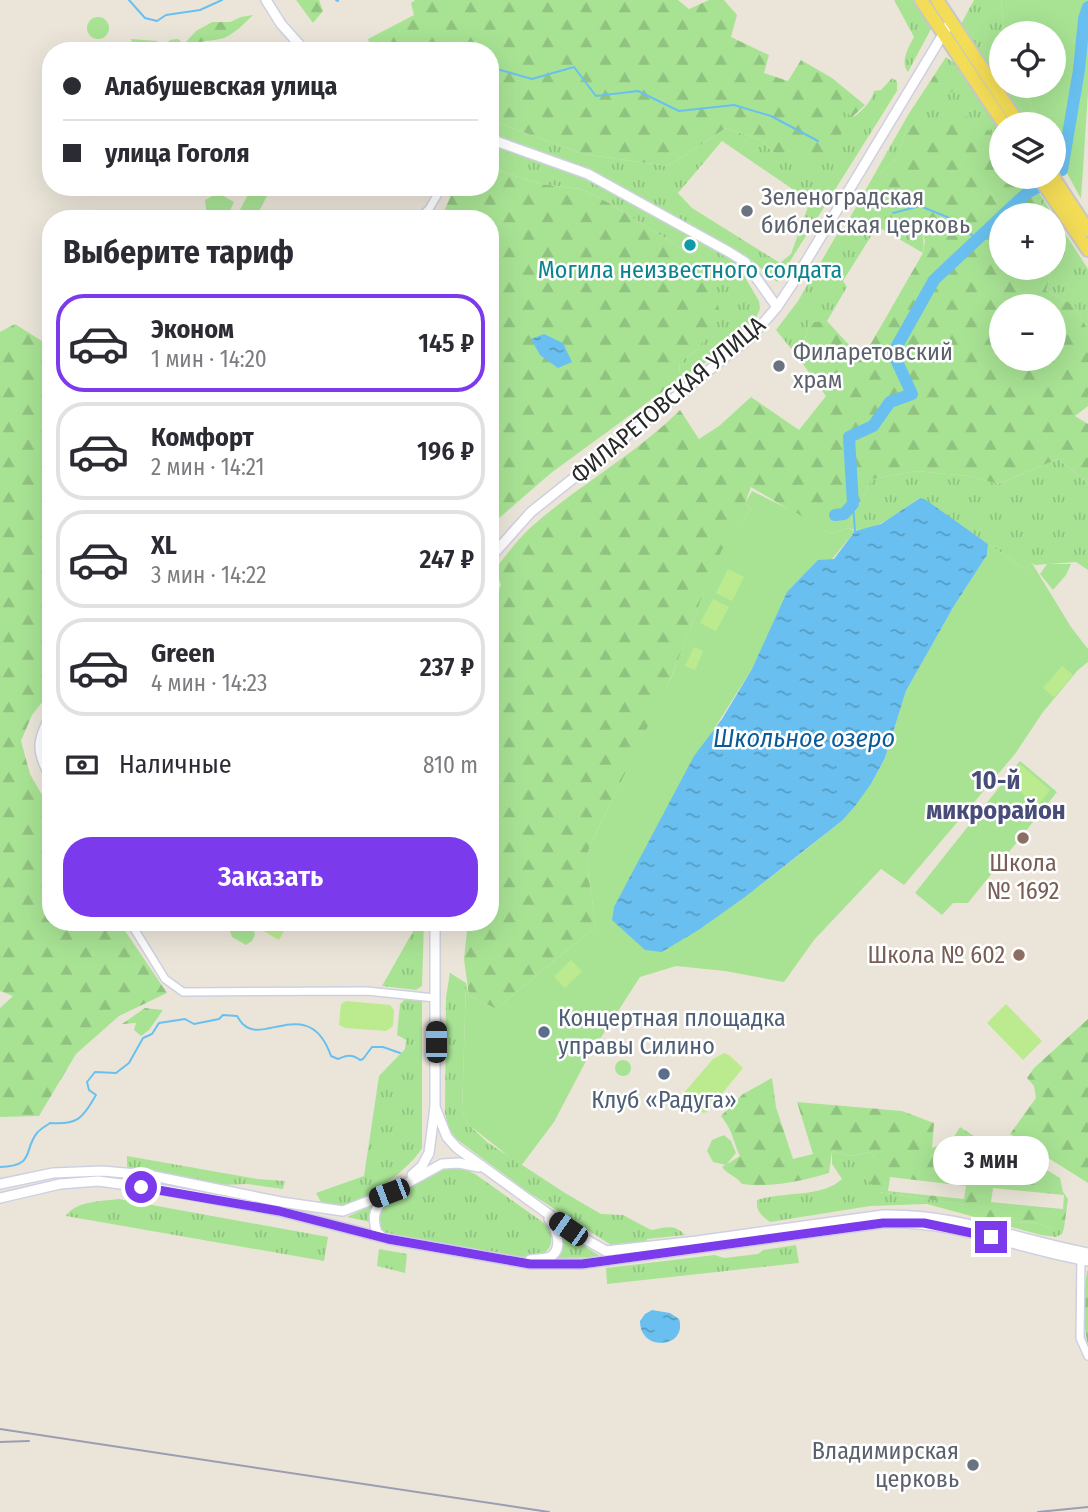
<!DOCTYPE html>
<html lang="ru">
<head>
<meta charset="utf-8">
<style>
	body { margin:0; font-family:"Fira Sans Condensed",sans-serif; background:#f2f2f3; color:#2b2b33; height:100vh; display:flex; flex-direction:column; font-size:26px; white-space:nowrap }
	* { box-sizing:border-box; margin:0 }
	p { font-size:23px; color:#7c7c81 }
	.icon { flex:none; width:38px; height:38px; fill:none; stroke:currentColor; stroke-width:2; stroke-linecap:round; stroke-linejoin:round }
	.map { position:relative; flex:1; overflow:hidden }
	.sheet { position:absolute; left:42px; top:210px; width:457px; height:721px; display:flex; flex-direction:column; background:#fff; border-radius:28px; box-shadow:0 7px 28px #0002 }
	.sheet>* { flex:none }
	.banner { position:absolute; left:42px; top:42px; width:457px; height:154px; border-radius:28px; box-shadow:0 7px 28px #0002; display:grid; align-content:center; height:154px; padding:0 21px; background:#fff }
	.controls { position:absolute; left:989px; top:21px; display:grid; gap:14px }
	.controls a { display:grid; place-items:center; width:77px; height:77px; border-radius:50%; background:#fff; box-shadow:0 7px 28px #0002; font-size:35px }
	.end { position:absolute; width:32px; height:32px; margin:-16px; border:9px solid #7c3aed; background:#fff; box-shadow:0 0 0 4px #fff }
	.from { border-radius:50% }
	.bubble { position:absolute; height:49px; border-radius:24px; background:#fff; box-shadow:0 7px 28px #0002; font-size:23px; font-weight:600; line-height:49px; text-align:center }
	.car { position:absolute; width:21px; height:42px; margin:-21px -10px; border-radius:9px; box-shadow:0 0 5px 2px #0007; background:linear-gradient(#222 24%,#8ab4d8 0 40%,#222 0 76%,#8ab4d8 0 86%,#222 0) }
	.banner b { display:flex; align-items:center; gap:24px; height:66px; font-size:26px }
	.banner b+b { border-top:2px solid #e1e1e2 }
	.banner i { width:18px; height:18px; background:#2b2b33 }
	ul { padding:0; list-style:none }
	li { display:flex; align-items:center; gap:21px; height:98px; margin:0 14px 10px; padding:0 7px; border:4px solid #e1e1e2; border-radius:28px }
	li div { flex:1 }
	li b { display:block; font-size:26px }
	li em { font-style:normal; font-weight:600 }
	li.current { border-color:#7c3aed }
	li>.icon { width:63px; height:63px; stroke-width:1.5 }
	h2 { padding:0 21px; font-size:32px; line-height:84px }
	.pay { display:flex; align-items:center; gap:18px; height:77px; padding:0 21px; font-size:26px }
	.pay p { margin-inline-start:auto }
	.action { display:flex; gap:14px; margin-top:auto; padding:14px 21px }
	.action a { flex:1; height:80px; border-radius:28px; background:#7c3aed; color:#fff; font-size:28px; font-weight:600; line-height:80px; text-align:center }
	.map>svg:first-child { display:block }
	.grass { fill:url(#grass-tufts); fill-rule:evenodd }
	.forest { fill:url(#forest-firs); fill-rule:evenodd }
	.park { fill:#a8e394 }
	.pitch { fill:#bceb8f }
	.water { fill:url(#water-ripples) }
	.lines { fill:none; stroke-linecap:round; stroke-linejoin:round }
	.stream { stroke:#69c0f0; stroke-width:2 }
	.river { stroke:#69c0f0; stroke-width:12 }
	.minor-casing { stroke:#ced0e2; stroke-width:10 }
	.tertiary-casing { stroke:#ced0e2; stroke-width:12 }
	.primary-casing { stroke:#c7c7c7; stroke-width:16 }
	.minor { stroke:#fff; stroke-width:7 }
	.tertiary { stroke:#fff; stroke-width:9 }
	.primary { stroke:#f3dc56; stroke-width:12 }
	.rail { stroke:#9c9db3; stroke-width:2 }
	.route { stroke:#7c3aed; stroke-width:9 }
	.worship-dot { fill:#6b7280; stroke:#fff; stroke-width:2.5 }
	.culture-dot { fill:#0f9aa8; stroke:#fff; stroke-width:2.5 }
	.education-dot { fill:#8d6e63; stroke:#fff; stroke-width:2.5 }
	.service-dot { fill:#5c6f8a; stroke:#fff; stroke-width:2.5 }
	.labels { text-anchor:middle; dominant-baseline:central; stroke-width:5; stroke-linejoin:round; paint-order:stroke }
	.worship-label { font-size:24px; fill:#5b616d; stroke:#fff; text-anchor:start }
	.culture-label { font-size:24px; fill:#0d838f; stroke:#fff }
	.street-label { font-size:24px; fill:#282828; stroke:#fff }
	.education-label { font-size:24px; fill:#785e54; stroke:#fff }
	.service-label { font-size:24px; fill:#4e5e75; stroke:#fff; text-anchor:start }
	.water-label { font-size:26px; font-style:italic; fill:#0b5b99; stroke:#fff }
	.neighbourhood-label { font-size:26px; font-weight:bold; fill:#484c79; stroke:#fff }
</style>
</head>
<body>
<div class="map">
<svg width="1088" height="1512" viewBox="0 0 1088 1512">
	<defs>
		<pattern id="grass-tufts" width="24" height="20" patternUnits="userSpaceOnUse" patternTransform="scale(1.75)"><rect width="24" height="20" fill="#a8e394"/><path d="M3 7l-1-3M5 7V3M7 7l1-3M15 17l-1-3M17 17v-4M19 17l1-3" fill="none" stroke="#91c380"/></pattern>
		<pattern id="forest-firs" width="22" height="20" patternUnits="userSpaceOnUse" patternTransform="scale(1.75)"><rect width="22" height="20" fill="#a8e394"/><path d="M5 1l3.5 6h-7zM16 11l3.5 6h-7z" fill="#91c380"/></pattern>
		<pattern id="water-ripples" width="26" height="14" patternUnits="userSpaceOnUse" patternTransform="scale(1.75)"><rect width="26" height="14" fill="#69c0f0"/><path d="M2 4q2-2 4 0t4 0M15 11q2-2 4 0t4 0" fill="none" stroke="#569cc2"/></pattern>
	</defs>
	<rect width="100%" height="100%" fill="#ebe5d9"/>
	<!-- grass -->
	<g class="grass">
		<path d="M894,0H901L927,27L928,23L914,0L929,22L931,29L908,72C900,62 908,48 914,37Z"/>
		<polygon points="974,0 1001,0 1004,33 1001,33 1001,84 961,24"/>
		<path d="M946,57L956,64L1001,133V145L993,133L907,126L898,157L879,175C886,187 893,199 901,210C914,228 927,224 923,253L882,229L873,233L843,281L847,287L827,321L809,322L800,360L776,330L798,301L836,236L844,228L908,115Z"/>
		<path d="M892,78L897,81V91L777,282L750,259L603,176L490,135V120L583,154L668,166L726,128L761,140L773,152L845,105L851,118C860,114 872,101 874,91L881,90ZM722,141L810,201L791,254L780,263L692,208L678,193Z"/>
		<polygon points="1002,86 1020,86 1040,124 1028,124"/>
		<polygon points="490,144 570,172 617,195 736,262 759,301 760,309 756,318 672,392 670,386 680,374 679,363 699,348 692,255 609,203 581,189 541,184 490,168"/>
		<polygon points="1023,177 1029,177 1088,269 1088,330 1074,305 1046,291 1061,234 1054,222 1054,215 1049,215"/>
		<path d="M1058,459L1088,483V570L1076,562L1035,565L1032,563L1025,569L920,498C899,510 873,537 847,528L872,479L916,471L969,476L998,484Z"/>
		<polygon points="410,922 424,922 422,986 416,990 382,986 416,926"/>
		<path d="M450,973L466,983L462,1112L469,1125L487,1142L565,1193L601,1214L623,1215L651,1230C664,1228 674,1223 685,1235L647,1239L645,1246L616,1248L528,1192L455,1138L448,1126L445,1113L446,997Z"/>
		<path d="M405,999L422,1001V1148C410,1169 368,1198 345,1206C339,1208 329,1205 322,1204L316,1193L364,1176L379,1076L405,1049L406,1040L397,1035L400,1004Z"/>
		<path d="M832,1151L850,1156L870,1152L875,1158L878,1192L966,1205L1014,1223L1031,1222L1052,1228H1064L1062,1234L1056,1237L1041,1235L927,1204L870,1206L770,1222C761,1215 756,1211 757,1200C784,1191 822,1198 842,1179L832,1164Z"/>
		<polygon points="127,1156 257,1179 285,1181 283,1189 247,1184 220,1185 127,1168"/>
		<path d="M461,1167L475,1174L544,1223C554,1233 555,1249 539,1256C535,1258 527,1257 522,1257L386,1234C360,1212 410,1183 429,1174C440,1169 450,1168 461,1167Z"/>
		<path d="M119,1199L328,1237L324,1261L66,1216C75,1201 103,1201 119,1199Z"/>
		<polygon points="373,1205 370,1222 347,1217"/>
		<polygon points="561,1230 601,1257 558,1258 562,1241"/>
		<polygon points="796,1245 799,1263 607,1284 606,1268 715,1255 724,1258 758,1254 763,1250"/>
		<polygon points="379,1249 407,1254 405,1273 377,1266"/>
	</g>
	<!-- forest -->
	<g class="forest">
		<polygon points="296,0 319,0 323,11 313,23"/>
		<polygon points="415,0 678,0 689,9 709,0 724,0 737,15 731,37 769,55 764,73 788,81 801,60 832,78 865,105 851,118 844,107 840,148 815,159 773,152 761,140 726,128 668,166 583,154 490,120 490,51 371,51 368,39 414,15 411,3"/>
		<polygon points="901,0 913,0 929,24 927,28"/>
		<path d="M253,15C245,23 236,32 226,37C213,43 197,37 188,51H142L133,46L131,39L157,41L164,45L170,40L178,39L184,44L196,31L212,22H230L241,17Z"/>
		<polygon points="942,64 954,66 966,83 961,88 915,106"/>
		<path d="M961,113C998,136 1001,132 1001,177H1023L1049,215H1001V268H1052L1046,291L1074,305L1088,330V406L1075,416L1088,424V483L1058,459L998,484L969,476L916,471L872,479L847,528L831,534L751,487L745,503L751,509C711,557 697,616 673,673C648,733 616,790 589,848C584,875 596,901 594,928L496,1009L469,996L464,959L468,922H490V595L497,593L501,585L495,569C506,556 517,540 530,528C577,486 635,455 680,410L699,439L719,426L751,397L799,430L826,396L800,360L809,322L827,321L862,359L923,253L925,241L920,226L883,201L877,181L879,175L898,157L907,126ZM1001,306H1054V359H1001Z"/>
		<polygon points="490,168 541,184 581,189 609,203 692,255 711,283 720,312 699,348 679,363 680,374 670,386 551,473 490,526 490,219 436,219 445,209 455,187 490,187"/>
		<polygon points="15,324 45,343 51,366 51,394 43,433 51,441 51,691 32,715 21,741 30,774 51,811 51,922 119,922 167,993 119,1016 76,1054 39,1116 0,1117 0,1008 13,996 0,991 0,332"/>
		<polygon points="145,1008 163,1010 149,1030 141,1036 134,1030 136,1023 122,1024"/>
		<polygon points="1088,1019 1088,1183 1010,1134 1036,1098 1034,1086 1027,1078 1034,1068"/>
		<path d="M772,1078L776,1107L793,1159L813,1154L797,1102L902,1111L934,1123L932,1148L952,1140L960,1127L989,1146L988,1158L961,1157L956,1159L953,1174L981,1180L995,1170L994,1165L1001,1142L1060,1178L1063,1192L1068,1199L1064,1228H1052L1031,1222L1014,1223L974,1215L966,1205L878,1192L868,1180L875,1158L870,1152L850,1156L832,1151L829,1173C802,1181 771,1188 742,1184C736,1176 728,1175 722,1167L740,1156C732,1139 734,1133 721,1116L743,1094ZM890,1177L966,1186L964,1199L888,1191ZM993,1188L1064,1195L1063,1209L991,1202Z"/>
		<path d="M1088,1270V1344C1083,1332 1083,1281 1088,1270Z"/>
	</g>
	<!-- park -->
	<g class="park">
		<polygon points="1001,0 1088,0 1088,92 1081,199 1054,149 1054,124 1040,124 1020,86 1054,86 1054,33 1004,33"/>
		<circle cx="98" cy="28" r="11"/>
		<polygon points="252,187 261,187 269,192 255,219 235,219"/>
		<polygon points="218,193 234,202 226,219 207,217 205,200"/>
		<path d="M752,491L795,512L831,534L847,528L855,531L767,639L752,669L709,737L662,952C726,914 784,867 843,820L871,784L885,758L906,691L954,606L987,555L988,544L1025,569L1032,563L1071,627L1088,649V662L1078,670L1043,712L1015,754L904,885L881,869L814,940L784,982L725,971L676,966L640,977L586,1061L554,1122L521,1166L469,1125L462,1112L466,983L469,996L496,1009L594,928C596,901 584,875 589,848L672,676L715,563L729,537L751,509L745,503Z"/>
		<polygon points="1047,564 1071,564 1066,575 1053,590 1040,574"/>
		<polygon points="1020,761 1057,792 968,903 953,903 942,915 915,893"/>
		<polygon points="235,923 245,923 253,928 255,935 252,941 246,945 232,937 230,931"/>
		<circle cx="623" cy="1068" r="8"/>
		<polygon points="724,1135 731,1141 736,1153 726,1165 713,1162 707,1151 712,1140"/>
	</g>
	<!-- pitch -->
	<g class="pitch">
		<polygon points="728,569 744,577 732,601 716,593"/>
		<polygon points="713,599 729,607 716,631 700,623"/>
		<polygon points="694,647 703,651 695,670 685,666"/>
		<polygon points="1062,666 1073,675 1054,697 1043,688"/>
		<polygon points="1020,764 1050,790 1037,806 1007,780"/>
		<polygon points="248,922 273,922 285,929 279,940"/>
		<polygon points="571,960 582,971 565,988 554,977"/>
		<polygon points="346,1001 390,1005 394,1010 393,1026 386,1031 345,1028 339,1025 341,1004"/>
		<polygon points="1006,1004 1042,1041 1023,1060 987,1023"/>
		<polygon points="724,1053 729,1055 743,1068 707,1112 703,1113 682,1095 713,1059"/>
	</g>
	<!-- water -->
	<g class="water">
		<polygon points="544,334 563,343 572,362 558,368 540,355 531,339"/>
		<polygon points="920,498 926,500 988,544 987,555 954,606 906,691 885,758 871,784 855,806 843,820 745,897 700,929 662,952 645,950 612,920 614,907 694,756 722,719 752,669 787,592 818,560 834,559 855,531 881,524"/>
		<path d="M652,1310L670,1313L679,1319C688,1348 640,1353 640,1321L645,1314Z"/>
	</g>
	<g class="lines">
		<!-- stream -->
		<g class="stream">
			<polyline points="129,0 145,18 157,21 166,15 200,10 222,0"/>
			<polyline points="336,0 338,1"/>
			<polyline points="448,48 453,51"/>
			<polyline points="490,67 532,79 574,67 596,96 638,91 679,111 734,105 771,116 818,141"/>
			<polyline points="893,213 920,206 957,221 977,240"/>
			<polyline points="853,504 855,531"/>
			<path d="M0,1167C36,1166 23,1150 37,1133C40,1129 46,1126 50,1123C79,1125 82,1118 96,1095L89,1090L87,1082L95,1072L116,1073L129,1063L143,1038L152,1034L159,1023L185,1019L194,1024L219,1019L223,1015L237,1016C239,1019 241,1023 244,1025C264,1044 310,995 331,1056L338,1059C347,1055 352,1054 360,1060L363,1059L372,1047H383L400,1053"/>
		</g>
		<!-- river -->
		<g class="river">
			<polyline points="1062,170 1079,70 1084,19 1088,7"/>
			<polyline points="1003,215 1027,193 1038,187"/>
			<polyline points="835,515 844,514 853,504 849,437 873,426 890,402 912,394 893,353 934,280 1001,217"/>
		</g>
		<!-- minor casing -->
		<g class="minor-casing">
			<g id="minor">
				<polyline points="418,219 429,209 442,187"/>
				<path d="M51,713C34,743 36,751 51,781"/>
				<polyline points="130,922 165,979 183,992 367,991 435,998"/>
				<polyline points="1081,1256 1080,1338 1088,1356"/>
			</g>
		</g>
		<!-- tertiary casing -->
		<g class="tertiary-casing">
			<g id="tertiary">
				<polyline points="266,0 281,24 305,51"/>
				<polyline points="490,139 588,174 729,252 745,262 777,307"/>
				<polyline points="490,558 531,512 752,336 777,307 793,283 951,21"/>
				<path d="M435,1107L447,1137L457,1148L576,1234L606,1251L697,1241L883,1215C954,1213 1019,1240 1088,1253"/>
				<polyline points="412,1175 422,1166 429,1153 435,1107 435,922"/>
				<polyline points="0,1184 53,1173 102,1171 148,1175 281,1202 343,1211 389,1193 442,1164 459,1163 479,1167"/>
				<path d="M0,1198L60,1184L98,1181L158,1189L279,1211L388,1239L530,1264H582L883,1223C954,1220 1019,1249 1088,1261"/>
				<path d="M380,1235L377,1233C371,1215 375,1208 388,1194"/>
				<path d="M530,1260C535,1259 542,1259 547,1258C565,1253 557,1229 549,1219"/>
			</g>
		</g>
		<!-- primary casing -->
		<g class="primary-casing">
			<g id="primary">
				<polyline points="921,0 1004,124"/>
				<polyline points="937,0 1019,124"/>
				<polyline points="1039,177 1088,250"/>
				<polyline points="1053,177 1088,230"/>
			</g>
		</g>
		<!-- minor -->
		<use href="#minor" class="minor"/>
		<!-- tertiary -->
		<use href="#tertiary" class="tertiary"/>
		<!-- primary -->
		<use href="#primary" class="primary"/>
		<!-- rail -->
		<g class="rail">
			<polyline points="0,1429 549,1512"/>
			<polyline points="0,1442 29,1441"/>
			<polyline points="1038,1512 1088,1507"/>
		</g>
	</g>
	<g class="lines">
		<!-- route -->
		<polyline class="route" points="141,1187 279,1211 388,1239 530,1264 582,1264 883,1223 924,1223 991,1237"/>
	</g>
	<!-- markers -->
	<g class="worship-dot">
		<circle cx="747" cy="211" r="7"/>
		<circle cx="779" cy="366" r="7"/>
		<circle cx="973" cy="1465" r="7"/>
	</g>
	<circle class="culture-dot" cx="690" cy="245" r="7"/>
	<g class="education-dot">
		<circle cx="1023" cy="838" r="7"/>
		<circle cx="1019" cy="955" r="7"/>
	</g>
	<g class="service-dot">
		<circle cx="544" cy="1032" r="7"/>
		<circle cx="664" cy="1074" r="7"/>
	</g>
	<g class="labels">
		<!-- worship labels -->
		<g class="worship-label">
			<text x="761" y="197">Зеленоградская<tspan x="761" dy="28">библейская церковь</tspan></text>
			<text x="793" y="352">Филаретовский<tspan x="793" dy="28">храм</tspan></text>
			<text x="959" y="1451" text-anchor="end">Владимирская<tspan x="959" dy="28">церковь</tspan></text>
		</g>
		<!-- culture labels -->
		<g class="culture-label">
			<text x="690" y="270">Могила неизвестного солдата</text>
		</g>
		<!-- street labels -->
		<g class="street-label">
			<text transform="translate(668 400) rotate(-40)">ФИЛАРЕТОВСКАЯ УЛИЦА</text>
		</g>
		<!-- education labels -->
		<g class="education-label">
			<text x="1023" y="863">Школа<tspan x="1023" dy="28">№ 1692</tspan></text>
			<text x="1005" y="955" text-anchor="end">Школа № 602</text>
		</g>
		<!-- service labels -->
		<g class="service-label">
			<text x="558" y="1018">Концертная площадка<tspan x="558" dy="28">управы Силино</tspan></text>
			<text x="664" y="1100" text-anchor="middle">Клуб «Радуга»</text>
		</g>
		<!-- water labels -->
		<g class="water-label">
			<text x="804" y="738">Школьное озеро</text>
		</g>
		<!-- neighbourhood labels -->
		<g class="neighbourhood-label">
			<text x="996" y="780">10-й<tspan x="996" dy="30">микрорайон</tspan></text>
		</g>
	</g>
</svg>
<div class="controls">
<a><svg class="icon" aria-label="locate" viewBox="0 0 24 24"><circle cx="12" cy="12" r="6"/><path d="M12 2v4M12 18v4M2 12h4M18 12h4"/></svg></a>
<a><svg class="icon" aria-label="layers" viewBox="0 0 24 24"><path d="M12 4l9 5-9 5-9-5zM3 14l9 5 9-5"/></svg></a>
<a>+</a>
<a>−</a>
</div>
<i class="end from" style="left:141px;top:1187px"></i>
<i class="end" style="left:991px;top:1237px"></i>
<div class="bubble" style="left:933px;top:1136px;width:116px">3 мин</div>
<i class="car" style="left:436px;top:1042px;rotate:0deg"></i>
<i class="car" style="left:389px;top:1193px;rotate:249deg"></i>
<i class="car" style="left:568px;top:1229px;rotate:305deg"></i>
<div class="banner">
<b><i class="from"></i>Алабушевская улица</b>
<b><i></i>улица Гоголя</b>
</div>
<section class="sheet">
<h2>Выберите тариф</h2>
<ul>
<li class="current"><svg class="icon" aria-label="car" viewBox="0 0 24 24"><path d="M5 17H2v-5l4-1 3-4h7l3 4 3 1v5h-3M9 17h6M6 11h13"/><circle cx="7" cy="17" r="2"/><circle cx="17" cy="17" r="2"/></svg><div><b>Эконом</b><p>1 мин · 14:20</p></div><em>145 ₽</em></li>
<li><svg class="icon" aria-label="car" viewBox="0 0 24 24"><path d="M5 17H2v-5l4-1 3-4h7l3 4 3 1v5h-3M9 17h6M6 11h13"/><circle cx="7" cy="17" r="2"/><circle cx="17" cy="17" r="2"/></svg><div><b>Комфорт</b><p>2 мин · 14:21</p></div><em>196 ₽</em></li>
<li><svg class="icon" aria-label="car" viewBox="0 0 24 24"><path d="M5 17H2v-5l4-1 3-4h7l3 4 3 1v5h-3M9 17h6M6 11h13"/><circle cx="7" cy="17" r="2"/><circle cx="17" cy="17" r="2"/></svg><div><b>XL</b><p>3 мин · 14:22</p></div><em>247 ₽</em></li>
<li><svg class="icon" aria-label="car" viewBox="0 0 24 24"><path d="M5 17H2v-5l4-1 3-4h7l3 4 3 1v5h-3M9 17h6M6 11h13"/><circle cx="7" cy="17" r="2"/><circle cx="17" cy="17" r="2"/></svg><div><b>Green</b><p>4 мин · 14:23</p></div><em>237 ₽</em></li>
</ul>
<div class="pay"><svg class="icon" aria-label="cash" viewBox="0 0 24 24"><path d="M3 7h18v10H3z"/><circle cx="12" cy="12" r="2"/></svg>Наличные<p>810 m</p></div>
<div class="action"><a>Заказать</a></div>
</section>
</div>
</body>
</html>
